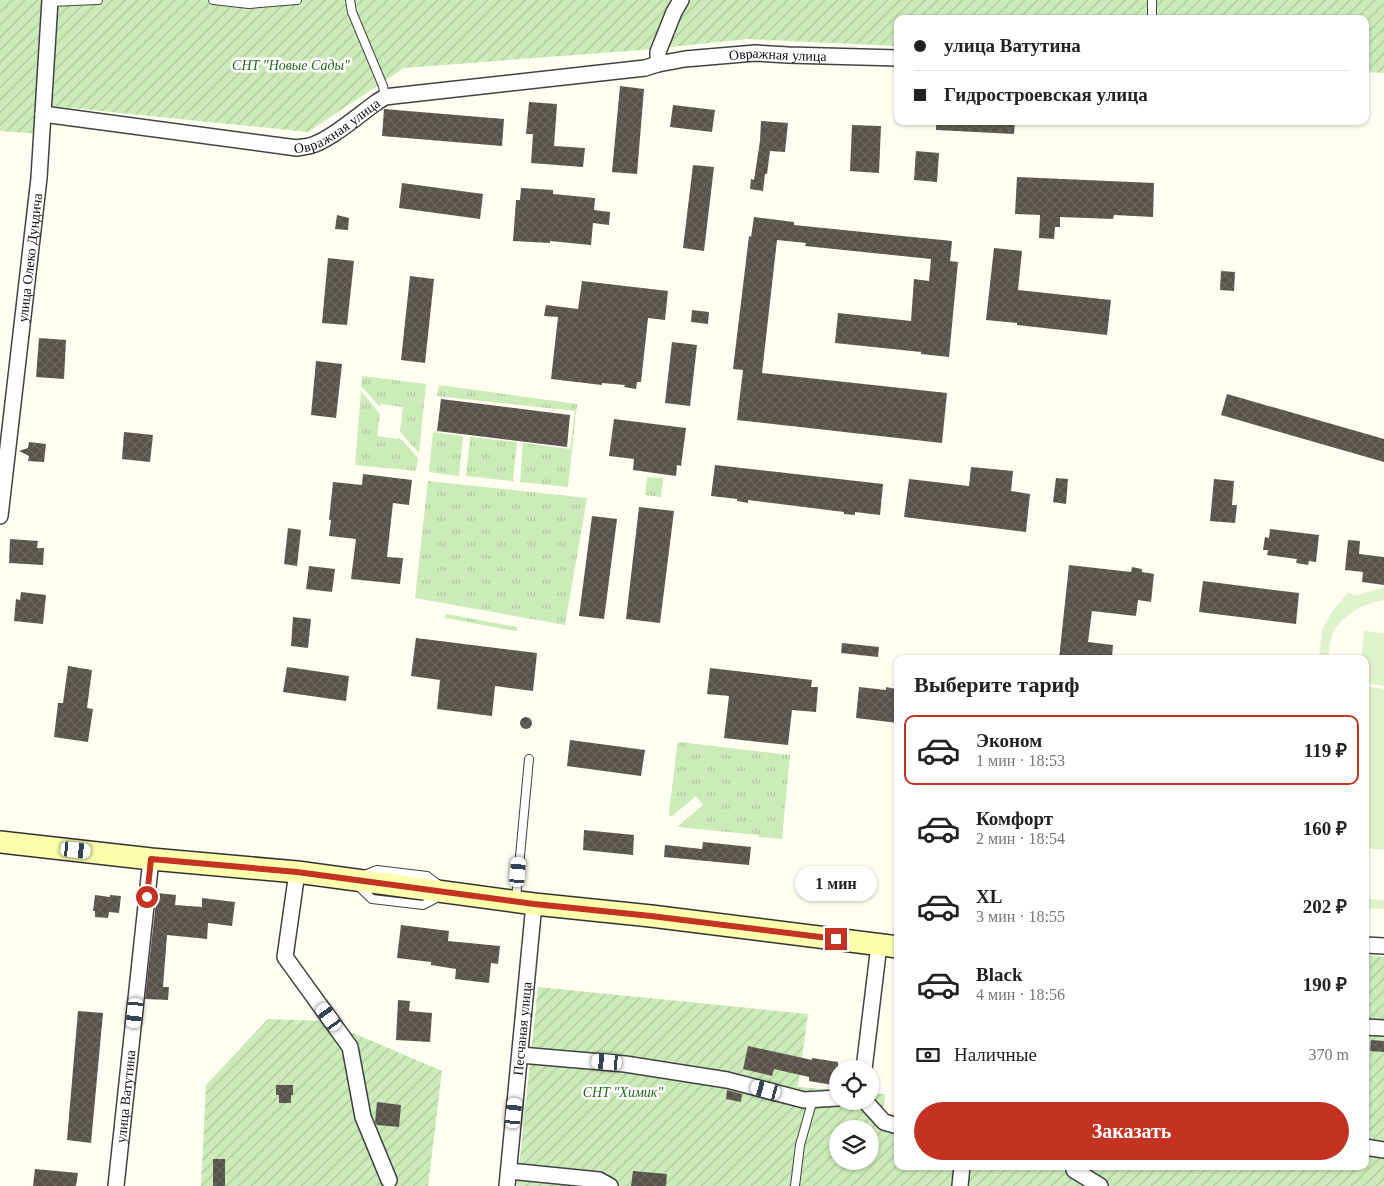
<!DOCTYPE html>
<html lang="ru">
<head>
<meta charset="utf-8">
<style>
	body { margin:0; font-family:"Times New Roman",serif; background:#f6f6f6; color:#222; height:100vh; display:flex; flex-direction:column; font-size:19px; white-space:nowrap }
	* { box-sizing:border-box; margin:0 }
	p { font-size:16px; color:#767676 }
	.icon { flex:none; width:28px; height:28px; fill:none; stroke:currentColor; stroke-width:2; stroke-linecap:round; stroke-linejoin:round }
	.map { position:relative; flex:1; overflow:hidden }
	.panel { position:absolute; left:894px; top:655px; width:475px; height:515px; display:flex; flex-direction:column; background:#fff; border-radius:10px; box-shadow:0 1px 4px #0004 }
	.panel>* { flex:none }
	.hud { position:absolute; left:894px; top:15px; width:475px; height:110px; border-radius:10px; box-shadow:0 1px 4px #0004; display:grid; align-content:center; height:110px; padding:0 20px; background:#fff }
	.tools { position:absolute; left:829px; top:1060px; display:grid; gap:10px }
	.tools a { display:grid; place-items:center; width:50px; height:50px; border-radius:50%; background:#fff; box-shadow:0 1px 4px #0004; font-size:25px }
	.end { position:absolute; width:22px; height:22px; margin:-11px; border:6px solid #c43221; background:#fff; box-shadow:0 0 0 2px #fff }
	.from { border-radius:50% }
	.bubble { position:absolute; height:35px; border-radius:18px; background:#fff; box-shadow:0 1px 4px #0004; font-size:16px; font-weight:700; line-height:35px; text-align:center }
	.car { position:absolute; width:15px; height:30px; margin:-15px -8px; border-radius:6px; box-shadow:0 0 4px 1px #0007; background:linear-gradient(#fff 24%,#345 0 40%,#fff 0 76%,#345 0 86%,#fff 0) }
	.hud b { display:flex; align-items:center; gap:18px; height:48px; font-size:19px }
	.hud b+b { border-top:1px solid #e0e0e0 }
	.hud i { width:12px; height:12px; background:#222 }
	ul { padding:0; list-style:none }
	li { display:flex; align-items:center; gap:15px; height:70px; margin:0 10px 8px; padding:0 10px; border:2px solid transparent; border-radius:10px }
	li div { flex:1 }
	li b { display:block; font-size:19px }
	li em { font-style:normal; font-weight:700 }
	li.selected { border-color:#c43221 }
	li>.icon { width:45px; height:45px; stroke-width:1.5 }
	h2 { padding:0 20px; font-size:22px; line-height:60px }
	.pay { display:flex; align-items:center; gap:12px; height:55px; padding:0 20px; font-size:19px }
	.pay p { margin-inline-start:auto }
	.button { display:flex; gap:10px; margin-top:auto; padding:10px 20px }
	.button a { flex:1; height:58px; border-radius:30px; background:#c43221; color:#fff; font-size:20px; font-weight:700; line-height:58px; text-align:center }
	.map>svg:first-child { display:block }
	.grass { fill:url(#grass-tufts) }
	.garden { fill:url(#garden-furrows); fill-rule:evenodd }
	.pitch { fill:#def2cb }
	.building { fill:url(#building-cross-hatch) }
	.lines { fill:none; stroke-linecap:round; stroke-linejoin:round }
	.lane-casing { stroke:#424242; stroke-width:10 }
	.street-casing { stroke:#424242; stroke-width:18 }
	.secondary-casing { stroke:#313131; stroke-width:24 }
	.lane { stroke:#fff; stroke-width:8 }
	.street { stroke:#fff; stroke-width:15 }
	.secondary { stroke:#fcffac; stroke-width:21 }
	.route { stroke:#c43221; stroke-width:6 }
	.labels { text-anchor:middle; dominant-baseline:central; stroke-width:5; stroke-linejoin:round; paint-order:stroke }
	.street-label { font-size:14px; fill:#0f0f0f; stroke:#fff }
	.park-label { font-size:14px; font-style:italic; fill:#20691c; stroke:#fff }
</style>
</head>
<body>
<div class="map">
<svg width="1384" height="1186" viewBox="0 0 1384 1186">
	<defs>
		<pattern id="grass-tufts" width="24" height="20" patternUnits="userSpaceOnUse" patternTransform="scale(1.25)"><rect width="24" height="20" fill="#cbebb8"/><path d="M3 7l-1-3M5 7V3M7 7l1-3M15 17l-1-3M17 17v-4M19 17l1-3" fill="none" stroke="#adc89d"/></pattern>
		<pattern id="garden-furrows" width="10" height="10" patternUnits="userSpaceOnUse" patternTransform="scale(1.25)"><rect width="10" height="10" fill="#cbebb8"/><path d="M-1 1l2-2M0 10L10 0M9 11l2-2" fill="none" stroke="#adc89d"/></pattern>
		<pattern id="building-cross-hatch" width="8" height="8" patternUnits="userSpaceOnUse" patternTransform="scale(1.25)"><rect width="8" height="8" fill="#58524b"/><path d="M0 0l8 8M0 8l8-8" fill="none" stroke="#6b6661"/></pattern>
	</defs>
	<rect width="100%" height="100%" fill="#fffef1"/>
	<!-- grass -->
	<g class="grass">
		<polygon points="362,376 426,384 419,453 400,432 403,407 381,404 380,407 361,386"/>
		<polygon points="439,385 577,404 568,487 520,482 523,443 570,449 575,411 437,396"/>
		<polygon points="361,391 380,414 377,436 398,439 399,437 418,458 416,471 355,465"/>
		<polygon points="433,432 463,436 459,476 429,472"/>
		<polygon points="470,437 517,442 513,481 466,476"/>
		<polygon points="647,477 663,478 661,497 645,495"/>
		<polygon points="428,481 587,498 565,625 415,598"/>
		<polygon points="446,614 517,627 516,631 445,618"/>
		<polygon points="679,742 790,755 782,839 759,837 758,835 678,827 678,826 703,805 696,796 671,817 669,814 677,746"/>
	</g>
	<!-- garden -->
	<g class="garden">
		<polygon points="0,0 1384,0 1384,73 1365,72 1365,19 898,19 897,46 748,39 641,50 404,68 308,132 52,106 43,134 0,131"/>
		<path d="M1365,955L1384,957V1186H517L538,987L808,1014L798,1087L837,1090L838,1101H870V1093L885,1094L883,1112L897,1116L898,1166H1365ZM838,1129H870V1161H838Z"/>
		<polygon points="268,1019 325,1021 442,1071 428,1186 201,1186 206,1085"/>
	</g>
	<!-- pitch -->
	<g class="pitch">
		<path d="M1384,588V600C1364,603 1336,617 1331,639C1329,645 1329,652 1328,659H1319L1322,630L1333,610L1348,593L1356,595Z"/>
		<polygon points="1364,631 1384,633 1384,686 1365,683 1365,659 1361,659"/>
		<polygon points="1365,686 1384,689 1384,850 1365,848"/>
		<polygon points="1365,899 1384,900 1384,909 1365,908"/>
	</g>
	<!-- building -->
	<g class="building">
		<polygon points="620,86 644,89 637,174 612,172"/>
		<polygon points="529,102 557,104 554,146 585,148 583,167 531,163 533,134 526,134"/>
		<polygon points="673,105 715,110 712,132 670,127"/>
		<polygon points="384,109 504,119 502,146 382,136"/>
		<polygon points="761,121 788,123 785,152 770,151 767,174 765,174 763,191 750,189 751,179 754,180 760,141"/>
		<polygon points="936,121 1015,121 1014,134 936,130"/>
		<polygon points="852,125 881,126 879,173 850,171"/>
		<polygon points="916,151 939,153 937,182 914,180"/>
		<polygon points="693,165 714,167 704,251 683,248"/>
		<polygon points="1017,177 1154,183 1153,217 1114,215 1113,219 1060,217 1060,227 1055,227 1054,239 1039,238 1040,215 1015,214"/>
		<polygon points="402,183 483,194 480,219 399,208"/>
		<polygon points="521,188 553,190 553,194 595,198 594,210 610,212 609,225 593,223 591,245 550,241 550,243 513,241 516,200 520,200"/>
		<polygon points="337,215 349,218 348,230 335,229"/>
		<polygon points="754,217 794,222 794,225 952,241 950,261 958,262 949,357 921,354 921,352 835,343 838,313 911,321 914,279 929,281 931,259 805,246 806,243 777,240 762,373 947,393 942,443 737,420 743,370 733,369 749,236 751,237"/>
		<polygon points="994,248 1022,251 1018,290 1111,300 1107,335 1017,325 1017,323 986,320"/>
		<polygon points="328,258 354,261 347,325 322,323"/>
		<polygon points="1221,271 1235,272 1234,291 1220,290"/>
		<polygon points="410,276 434,279 425,363 401,360"/>
		<polygon points="582,281 668,291 665,320 648,318 641,382 637,382 636,389 624,387 625,385 602,383 602,385 551,379 558,317 544,316 546,305 578,309"/>
		<polygon points="692,310 709,312 708,324 691,322"/>
		<polygon points="39,338 66,340 64,379 36,377"/>
		<polygon points="672,342 697,345 690,406 665,403"/>
		<polygon points="316,361 342,364 336,418 311,415"/>
		<polygon points="1227,394 1384,439 1384,462 1221,415"/>
		<polygon points="441,399 570,415 567,447 437,431"/>
		<polygon points="614,419 686,428 681,466 677,465 676,476 633,470 634,459 609,456"/>
		<polygon points="124,432 153,435 150,462 122,459"/>
		<polygon points="29,442 46,444 44,462 28,461 29,456 19,451 28,448"/>
		<polygon points="715,465 883,484 880,515 855,512 855,515 844,514 844,512 748,500 748,503 737,501 737,499 711,496"/>
		<polygon points="971,467 1013,471 1011,491 1030,494 1026,532 904,517 909,479 969,486"/>
		<polygon points="363,474 412,480 409,505 393,503 387,557 403,558 400,584 351,579 356,539 329,536 331,520 329,520 333,482 362,485"/>
		<polygon points="1056,478 1068,479 1066,504 1053,502"/>
		<polygon points="1214,479 1234,481 1232,505 1237,505 1235,523 1210,521"/>
		<polygon points="639,507 674,511 660,623 626,619"/>
		<polygon points="592,516 617,519 604,619 579,616"/>
		<polygon points="288,528 301,530 297,566 284,564"/>
		<polygon points="1270,529 1319,535 1316,562 1309,561 1308,565 1296,563 1297,559 1267,555 1268,550 1263,550 1265,537 1269,538"/>
		<polygon points="10,539 38,541 37,548 44,548 43,565 9,563"/>
		<polygon points="1348,540 1360,541 1359,554 1384,557 1384,585 1362,582 1363,572 1345,570"/>
		<polygon points="1069,565 1131,572 1132,567 1142,569 1142,572 1154,574 1151,602 1138,600 1136,616 1092,611 1088,642 1113,645 1112,658 1059,659"/>
		<polygon points="309,566 335,569 332,592 306,589"/>
		<polygon points="1203,581 1299,593 1296,624 1199,612"/>
		<polygon points="21,592 46,595 43,624 14,621 16,599 20,600"/>
		<polygon points="293,617 311,619 308,648 291,646"/>
		<polygon points="416,638 537,653 533,691 495,686 492,716 437,709 440,680 411,676"/>
		<polygon points="842,643 879,647 878,657 841,653"/>
		<polygon points="68,666 92,670 87,708 93,709 88,742 54,737 58,703 63,703"/>
		<polygon points="287,667 349,676 346,701 283,692"/>
		<polygon points="710,668 812,680 811,687 818,687 816,712 792,710 788,745 724,738 729,696 707,694"/>
		<polygon points="859,687 886,690 886,687 896,689 898,723 856,718"/>
		<circle cx="526" cy="723" r="6"/>
		<polygon points="570,740 645,750 641,776 567,766"/>
		<polygon points="584,830 634,835 633,855 583,850"/>
		<polygon points="703,842 751,847 749,865 664,857 665,845 702,849"/>
		<polygon points="157,893 176,895 175,905 202,907 202,898 235,902 232,926 208,923 207,939 167,935 163,987 169,987 168,1000 145,999"/>
		<polygon points="95,895 110,897 110,895 121,896 119,913 109,912 108,918 95,917 95,911 93,911"/>
		<polygon points="401,925 449,931 448,941 500,946 498,964 491,963 489,983 455,979 456,969 431,965 431,962 397,958"/>
		<polygon points="398,1000 410,1001 409,1011 432,1013 430,1042 396,1040"/>
		<polygon points="78,1011 103,1013 91,1143 67,1140"/>
		<polygon points="1371,1040 1384,1041 1384,1052 1370,1051"/>
		<polygon points="748,1046 812,1060 812,1058 838,1062 838,1086 809,1081 809,1077 774,1069 772,1076 743,1069"/>
		<polygon points="276,1085 293,1085 293,1095 291,1095 291,1103 279,1103 279,1095 276,1095"/>
		<polygon points="727,1090 742,1094 741,1102 726,1099"/>
		<polygon points="377,1102 401,1105 399,1127 377,1125 375,1122"/>
		<rect x="213" y="1159" width="12" height="27"/>
		<polygon points="35,1169 78,1173 76,1186 33,1186"/>
		<polygon points="633,1171 667,1174 666,1186 631,1186"/>
	</g>
	<g class="lines">
		<!-- lane casing -->
		<g class="lane-casing">
			<g id="lane">
				<polyline points="213,0 249,4 297,0"/>
				<polyline points="350,0 352,12 383,86 385,97"/>
				<polyline points="50,2 98,0"/>
				<polyline points="1152,19 1152,0"/>
				<polygon points="377,870 427,876 448,892 423,905 372,899 352,880"/>
				<polyline points="516,899 529,759"/>
				<polyline points="795,1186 800,1145 813,1099"/>
			</g>
		</g>
		<!-- street casing -->
		<g class="street-casing">
			<g id="street">
				<polyline points="658,64 658,52 674,12 681,0"/>
				<path id="s1" d="M43,114L297,148C301,147 305,147 309,146C328,142 360,114 377,102L385,97L393,96L645,68L658,64L685,59L755,53L788,55L898,58"/>
				<path id="s2" d="M0,516L39,178L50,0"/>
				<polyline points="297,872 285,957 350,1047 363,1117 389,1180"/>
				<polyline points="1365,945 1384,946"/>
				<polyline points="1365,1027 1384,1028"/>
				<polyline points="520,1055 625,1064 727,1080 804,1100 838,1098"/>
				<polyline points="864,1069 879,945"/>
				<polyline points="865,1101 884,1122 898,1126"/>
				<polyline points="1365,1147 1384,1150"/>
				<polyline points="1074,1170 1100,1186"/>
				<polyline points="509,1171 599,1180 610,1186"/>
				<path id="s3" d="M116,1186L151,859"/>
				<path id="s4" d="M507,1186L534,904"/>
				<polyline points="960,1186 962,1166"/>
			</g>
		</g>
		<!-- secondary casing -->
		<g class="secondary-casing">
			<polyline id="secondary" points="0,842 151,859 297,872 534,904 651,916 898,947"/>
		</g>
		<!-- lane -->
		<use href="#lane" class="lane"/>
		<!-- street -->
		<use href="#street" class="street"/>
		<!-- secondary -->
		<use href="#secondary" class="secondary"/>
	</g>
	<g class="lines">
		<!-- route -->
		<polyline class="route" points="147,897 151,859 297,872 534,904 651,916 836,939"/>
	</g>
	<g class="labels">
		<!-- street labels -->
		<g class="street-label">
			<text stroke="none"><textPath href="#s1" startOffset="755">Овражная улица</textPath></text>
			<text stroke="none"><textPath href="#s1" startOffset="302">Овражная улица</textPath></text>
			<text stroke="none"><textPath href="#s2" startOffset="260">улица Олеко Дундича</textPath></text>
			<text stroke="none"><textPath href="#s4" startOffset="158">Песчаная улица</textPath></text>
			<text stroke="none"><textPath href="#s3" startOffset="90">улица Ватутина</textPath></text>
		</g>
		<!-- park labels -->
		<g class="park-label">
			<text x="291" y="65">СНТ "Новые Сады"</text>
			<text x="623" y="1092">СНТ "Химик"</text>
		</g>
	</g>
</svg>
<div class="tools">
<a><svg class="icon" aria-label="locate" viewBox="0 0 24 24"><circle cx="12" cy="12" r="6"/><path d="M12 2v4M12 18v4M2 12h4M18 12h4"/></svg></a>
<a><svg class="icon" aria-label="layers" viewBox="0 0 24 24"><path d="M12 4l9 5-9 5-9-5zM3 14l9 5 9-5"/></svg></a>
</div>
<i class="end from" style="left:147px;top:897px"></i>
<i class="end" style="left:836px;top:939px"></i>
<div class="bubble" style="left:795px;top:866px;width:82px">1 мин</div>
<i class="car" style="left:76px;top:850px;rotate:96deg"></i>
<i class="car" style="left:518px;top:872px;rotate:5deg"></i>
<i class="car" style="left:135px;top:1013px;rotate:186deg"></i>
<i class="car" style="left:329px;top:1017px;rotate:324deg"></i>
<i class="car" style="left:607px;top:1062px;rotate:275deg"></i>
<i class="car" style="left:766px;top:1090px;rotate:285deg"></i>
<i class="car" style="left:514px;top:1113px;rotate:6deg"></i>
<div class="hud">
<b><i class="from"></i>улица Ватутина</b>
<b><i></i>Гидростроевская улица</b>
</div>
<section class="panel">
<h2>Выберите тариф</h2>
<ul>
<li class="selected"><svg class="icon" aria-label="car" viewBox="0 0 24 24"><path d="M5 17H2v-5l4-1 3-4h7l3 4 3 1v5h-3M9 17h6M6 11h13"/><circle cx="7" cy="17" r="2"/><circle cx="17" cy="17" r="2"/></svg><div><b>Эконом</b><p>1 мин · 18:53</p></div><em>119 ₽</em></li>
<li><svg class="icon" aria-label="car" viewBox="0 0 24 24"><path d="M5 17H2v-5l4-1 3-4h7l3 4 3 1v5h-3M9 17h6M6 11h13"/><circle cx="7" cy="17" r="2"/><circle cx="17" cy="17" r="2"/></svg><div><b>Комфорт</b><p>2 мин · 18:54</p></div><em>160 ₽</em></li>
<li><svg class="icon" aria-label="car" viewBox="0 0 24 24"><path d="M5 17H2v-5l4-1 3-4h7l3 4 3 1v5h-3M9 17h6M6 11h13"/><circle cx="7" cy="17" r="2"/><circle cx="17" cy="17" r="2"/></svg><div><b>XL</b><p>3 мин · 18:55</p></div><em>202 ₽</em></li>
<li><svg class="icon" aria-label="car" viewBox="0 0 24 24"><path d="M5 17H2v-5l4-1 3-4h7l3 4 3 1v5h-3M9 17h6M6 11h13"/><circle cx="7" cy="17" r="2"/><circle cx="17" cy="17" r="2"/></svg><div><b>Black</b><p>4 мин · 18:56</p></div><em>190 ₽</em></li>
</ul>
<div class="pay"><svg class="icon" aria-label="cash" viewBox="0 0 24 24"><path d="M3 7h18v10H3z"/><circle cx="12" cy="12" r="2"/></svg>Наличные<p>370 m</p></div>
<div class="button"><a>Заказать</a></div>
</section>
</div>
</body>
</html>
